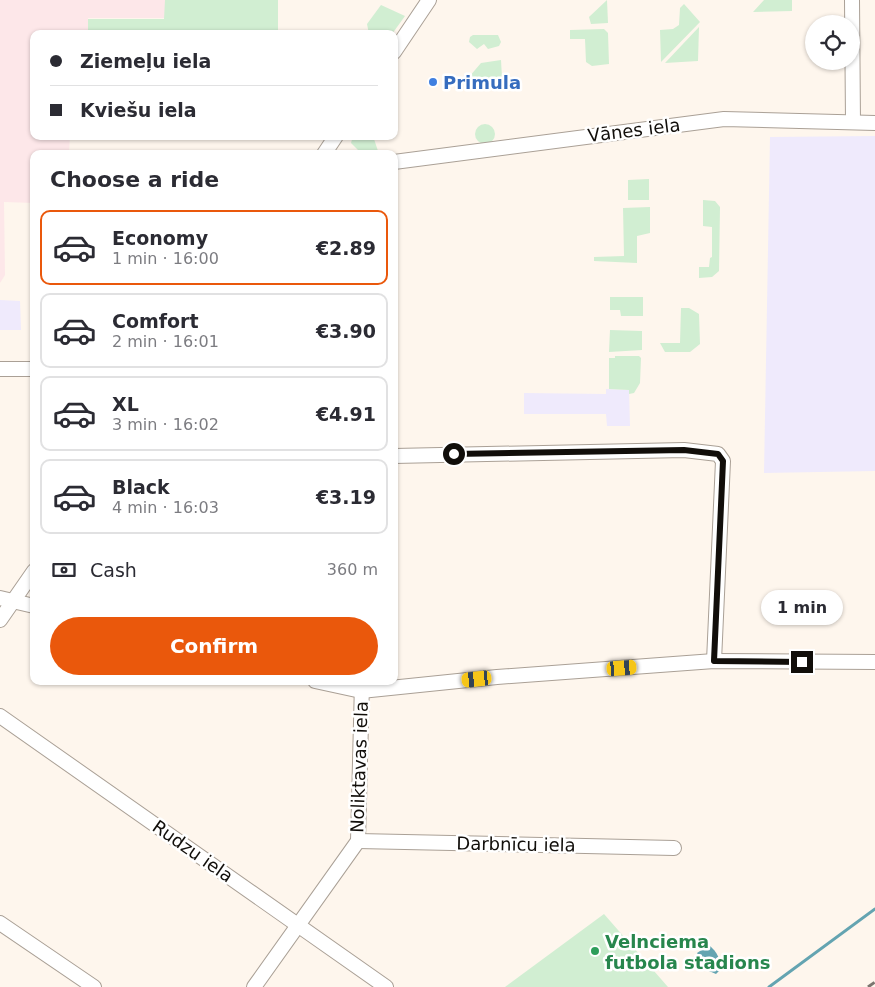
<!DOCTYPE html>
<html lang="en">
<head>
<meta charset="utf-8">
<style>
	body { margin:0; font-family:"DejaVu Sans",sans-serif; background:#f7f7f7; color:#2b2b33; height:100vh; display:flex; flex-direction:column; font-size:19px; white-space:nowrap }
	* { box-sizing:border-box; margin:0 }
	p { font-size:16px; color:#7c7c81 }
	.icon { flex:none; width:28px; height:28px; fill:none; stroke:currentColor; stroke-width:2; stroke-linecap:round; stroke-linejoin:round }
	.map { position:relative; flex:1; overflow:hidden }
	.drawer { position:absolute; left:30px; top:150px; width:368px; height:535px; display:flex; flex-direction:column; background:#fff; border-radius:10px; box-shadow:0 1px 4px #0004 }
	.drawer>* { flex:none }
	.top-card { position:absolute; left:30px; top:30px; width:368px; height:110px; border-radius:10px; box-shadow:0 1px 4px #0004; display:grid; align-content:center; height:110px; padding:0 20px; background:#fff }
	.controls { position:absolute; left:805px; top:15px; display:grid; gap:10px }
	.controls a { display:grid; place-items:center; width:55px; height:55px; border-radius:50%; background:#fff; box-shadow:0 1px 4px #0004; font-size:25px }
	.end { position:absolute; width:22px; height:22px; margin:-11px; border:6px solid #110e0a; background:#fff; box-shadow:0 0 0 2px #fff }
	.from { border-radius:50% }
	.bubble { position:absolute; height:35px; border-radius:18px; background:#fff; box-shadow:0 1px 4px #0004; font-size:16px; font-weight:600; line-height:35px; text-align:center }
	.car { position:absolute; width:15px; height:30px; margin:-15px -8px; border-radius:6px; box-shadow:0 0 4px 1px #0007; background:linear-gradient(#f5c518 24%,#345 0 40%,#f5c518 0 76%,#345 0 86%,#f5c518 0) }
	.top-card b { display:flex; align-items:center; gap:18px; height:48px; font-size:19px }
	.top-card b+b { border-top:1px solid #e1e1e2 }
	.top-card i { width:12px; height:12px; background:#2b2b33 }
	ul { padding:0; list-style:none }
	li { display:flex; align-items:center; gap:15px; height:75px; margin:0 10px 8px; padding:0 10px; border:2px solid #e1e1e2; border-radius:10px }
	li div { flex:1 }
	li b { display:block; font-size:19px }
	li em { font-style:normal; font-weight:600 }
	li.active { border-color:#ea580c }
	li>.icon { width:45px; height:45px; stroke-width:1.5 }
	h2 { padding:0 20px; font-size:22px; line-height:60px }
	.pay { display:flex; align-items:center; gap:12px; height:55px; padding:0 20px; font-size:19px }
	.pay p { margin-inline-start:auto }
	.cta { display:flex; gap:10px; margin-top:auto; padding:10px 20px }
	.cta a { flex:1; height:58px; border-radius:30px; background:#ea580c; color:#fff; font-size:20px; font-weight:600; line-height:58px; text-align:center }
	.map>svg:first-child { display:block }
	.commercial { fill:#efeafc }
	.industrial { fill:#fde7e9 }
	.green { fill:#d1eed2 }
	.water { fill:#64a4b1 }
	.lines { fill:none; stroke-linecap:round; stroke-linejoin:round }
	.stream { stroke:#64a4b1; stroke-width:3 }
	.minor-casing { stroke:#aaa096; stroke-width:16 }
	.minor { stroke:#fff; stroke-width:14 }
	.rail { stroke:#7b7670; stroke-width:3; stroke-dasharray:8 4; stroke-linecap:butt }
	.route { stroke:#110e0a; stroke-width:6 }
	.shop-dot { fill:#3f7fe0; stroke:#fff; stroke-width:2 }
	.leisure-dot { fill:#2e9e5b; stroke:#fff; stroke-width:2 }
	.labels { text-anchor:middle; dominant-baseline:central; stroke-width:5; stroke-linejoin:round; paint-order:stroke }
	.shop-label { font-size:18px; font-weight:bold; fill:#366cbe; stroke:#fff; text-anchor:start }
	.street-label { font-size:18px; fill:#110e0a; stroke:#fff }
	.leisure-label { font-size:18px; font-weight:bold; fill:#27864d; stroke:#fff; text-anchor:start }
</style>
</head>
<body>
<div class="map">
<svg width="875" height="987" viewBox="0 0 875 987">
	<rect width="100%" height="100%" fill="#fef6ed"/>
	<!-- commercial -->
	<g class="commercial">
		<polygon points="875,136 875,471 764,473 770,137"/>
		<polygon points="0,300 20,301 21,330 0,330"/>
		<polygon points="606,389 629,390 630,426 607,426 606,414 524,414 524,393 606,394"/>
	</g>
	<!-- industrial -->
	<polygon class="industrial" points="0,0 165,0 165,18 88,18 88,34 34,34 34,136 70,136 69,154 34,154 34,203 4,202 5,275 0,283"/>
	<!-- green -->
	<g class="green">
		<polygon points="165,0 278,0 278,34 88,34 88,19 164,19"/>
		<polygon points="607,0 608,23 591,24 589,17"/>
		<polygon points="764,0 792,0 792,11 753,12"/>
		<polygon points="684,4 700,22 661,62 660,30 673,29 679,25 680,8"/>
		<polygon points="381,5 405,16 392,34 369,34 367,24"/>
		<polygon points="699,27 698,61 665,63"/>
		<polygon points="604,29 608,33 609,64 592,66 586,62 585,39 570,39 570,30"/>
		<polygon points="473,35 498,35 501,42 499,46 488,49 484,44 477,49 469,42 470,37"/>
		<polygon points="501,60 502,78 469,77 481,63"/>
		<circle cx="485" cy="134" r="10"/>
		<polygon points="353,136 373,136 378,151 361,153 351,143"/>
		<polygon points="649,179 649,200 628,200 628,180"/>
		<polygon points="703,200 715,201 720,207 719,271 712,277 699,278 699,267 709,267 710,258 712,257 712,227 703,226"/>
		<polygon points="650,207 650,233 637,236 637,263 594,261 594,257 624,256 623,208"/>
		<polygon points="610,297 643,297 643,316 621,316 620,310 610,310"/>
		<polygon points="681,308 689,308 699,314 700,344 690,352 665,352 660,343 680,343"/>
		<polygon points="610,330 642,331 642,350 609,352"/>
		<polygon points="615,356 639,356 641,358 640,383 634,393 629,394 629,390 609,389 609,358 615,358"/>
		<polygon points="604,914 668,987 505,987"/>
	</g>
	<!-- water -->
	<path class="water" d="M709,945C717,952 721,959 720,970L716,974L709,971L697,953Z"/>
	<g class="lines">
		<!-- stream -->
		<polyline class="stream" points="769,987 875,909"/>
		<!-- minor casing -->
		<g class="minor-casing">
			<g id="minor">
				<polyline points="852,0 853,122"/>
				<polyline points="394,52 429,0"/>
				<polyline points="324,154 336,136"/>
				<polyline points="394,162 724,119 875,123"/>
				<polyline points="0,369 34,369"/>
				<polyline points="394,456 684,450 718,454 723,461 714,661"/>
				<polyline points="0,598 34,606"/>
				<polyline points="0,620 34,571"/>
				<polyline points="315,681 361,691 497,677 714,661 875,662"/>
				<polyline points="0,716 386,987"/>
				<polyline points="358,841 674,848"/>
				<polyline points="0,923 94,987"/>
				<polyline points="254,987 358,841 362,683"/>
			</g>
		</g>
		<!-- minor -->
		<use href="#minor" class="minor"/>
		<!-- rail -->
		<polyline class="rail" points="868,987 875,982"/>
	</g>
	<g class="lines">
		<!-- route -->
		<polyline class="route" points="454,454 684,450 718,454 723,461 714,661 802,662"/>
	</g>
	<!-- markers -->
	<circle class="shop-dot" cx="433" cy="82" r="5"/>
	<circle class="leisure-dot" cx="595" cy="951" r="5"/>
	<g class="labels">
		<!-- shop labels -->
		<g class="shop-label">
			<text x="443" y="82">Primula</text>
		</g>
		<!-- street labels -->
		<g class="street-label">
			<text transform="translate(634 130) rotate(-7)">Vānes iela</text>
			<text transform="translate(359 767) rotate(-88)">Noliktavas iela</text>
			<text transform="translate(516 844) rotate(1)">Darbnīcu iela</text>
			<text transform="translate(193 851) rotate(35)">Rudzu iela</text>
		</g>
		<!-- leisure labels -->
		<g class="leisure-label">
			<text x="605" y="941">Velnciema<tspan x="605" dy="21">futbola stadions</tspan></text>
		</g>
	</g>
</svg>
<div class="controls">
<a><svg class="icon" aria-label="locate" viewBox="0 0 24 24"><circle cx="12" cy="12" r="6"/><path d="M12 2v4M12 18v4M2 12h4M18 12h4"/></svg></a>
</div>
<i class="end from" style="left:454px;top:454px"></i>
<i class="end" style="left:802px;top:662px"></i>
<div class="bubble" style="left:761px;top:590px;width:82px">1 min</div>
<i class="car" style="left:622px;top:668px;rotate:86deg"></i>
<i class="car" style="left:477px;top:679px;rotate:264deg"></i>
<div class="top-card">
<b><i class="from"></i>Ziemeļu iela</b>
<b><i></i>Kviešu iela</b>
</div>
<section class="drawer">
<h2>Choose a ride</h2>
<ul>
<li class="active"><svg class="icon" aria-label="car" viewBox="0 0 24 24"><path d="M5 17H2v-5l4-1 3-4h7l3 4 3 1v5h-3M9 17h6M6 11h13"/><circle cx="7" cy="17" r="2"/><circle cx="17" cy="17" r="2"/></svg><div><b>Economy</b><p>1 min · 16:00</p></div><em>€2.89</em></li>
<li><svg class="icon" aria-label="car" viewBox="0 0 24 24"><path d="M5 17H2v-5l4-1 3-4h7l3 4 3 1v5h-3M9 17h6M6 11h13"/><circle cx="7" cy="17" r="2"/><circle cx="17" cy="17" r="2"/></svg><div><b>Comfort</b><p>2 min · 16:01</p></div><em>€3.90</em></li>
<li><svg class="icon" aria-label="car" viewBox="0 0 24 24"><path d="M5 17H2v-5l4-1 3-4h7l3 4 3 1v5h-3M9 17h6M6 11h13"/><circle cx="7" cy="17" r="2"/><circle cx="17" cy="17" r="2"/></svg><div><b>XL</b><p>3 min · 16:02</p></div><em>€4.91</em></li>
<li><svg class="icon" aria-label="car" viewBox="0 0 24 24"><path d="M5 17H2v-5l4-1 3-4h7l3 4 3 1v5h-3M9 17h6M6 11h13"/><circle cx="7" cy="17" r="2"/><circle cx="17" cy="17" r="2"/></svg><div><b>Black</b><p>4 min · 16:03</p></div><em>€3.19</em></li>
</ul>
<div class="pay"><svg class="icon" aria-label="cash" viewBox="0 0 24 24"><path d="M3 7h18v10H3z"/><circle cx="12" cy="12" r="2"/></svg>Cash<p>360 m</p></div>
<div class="cta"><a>Confirm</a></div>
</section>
</div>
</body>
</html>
